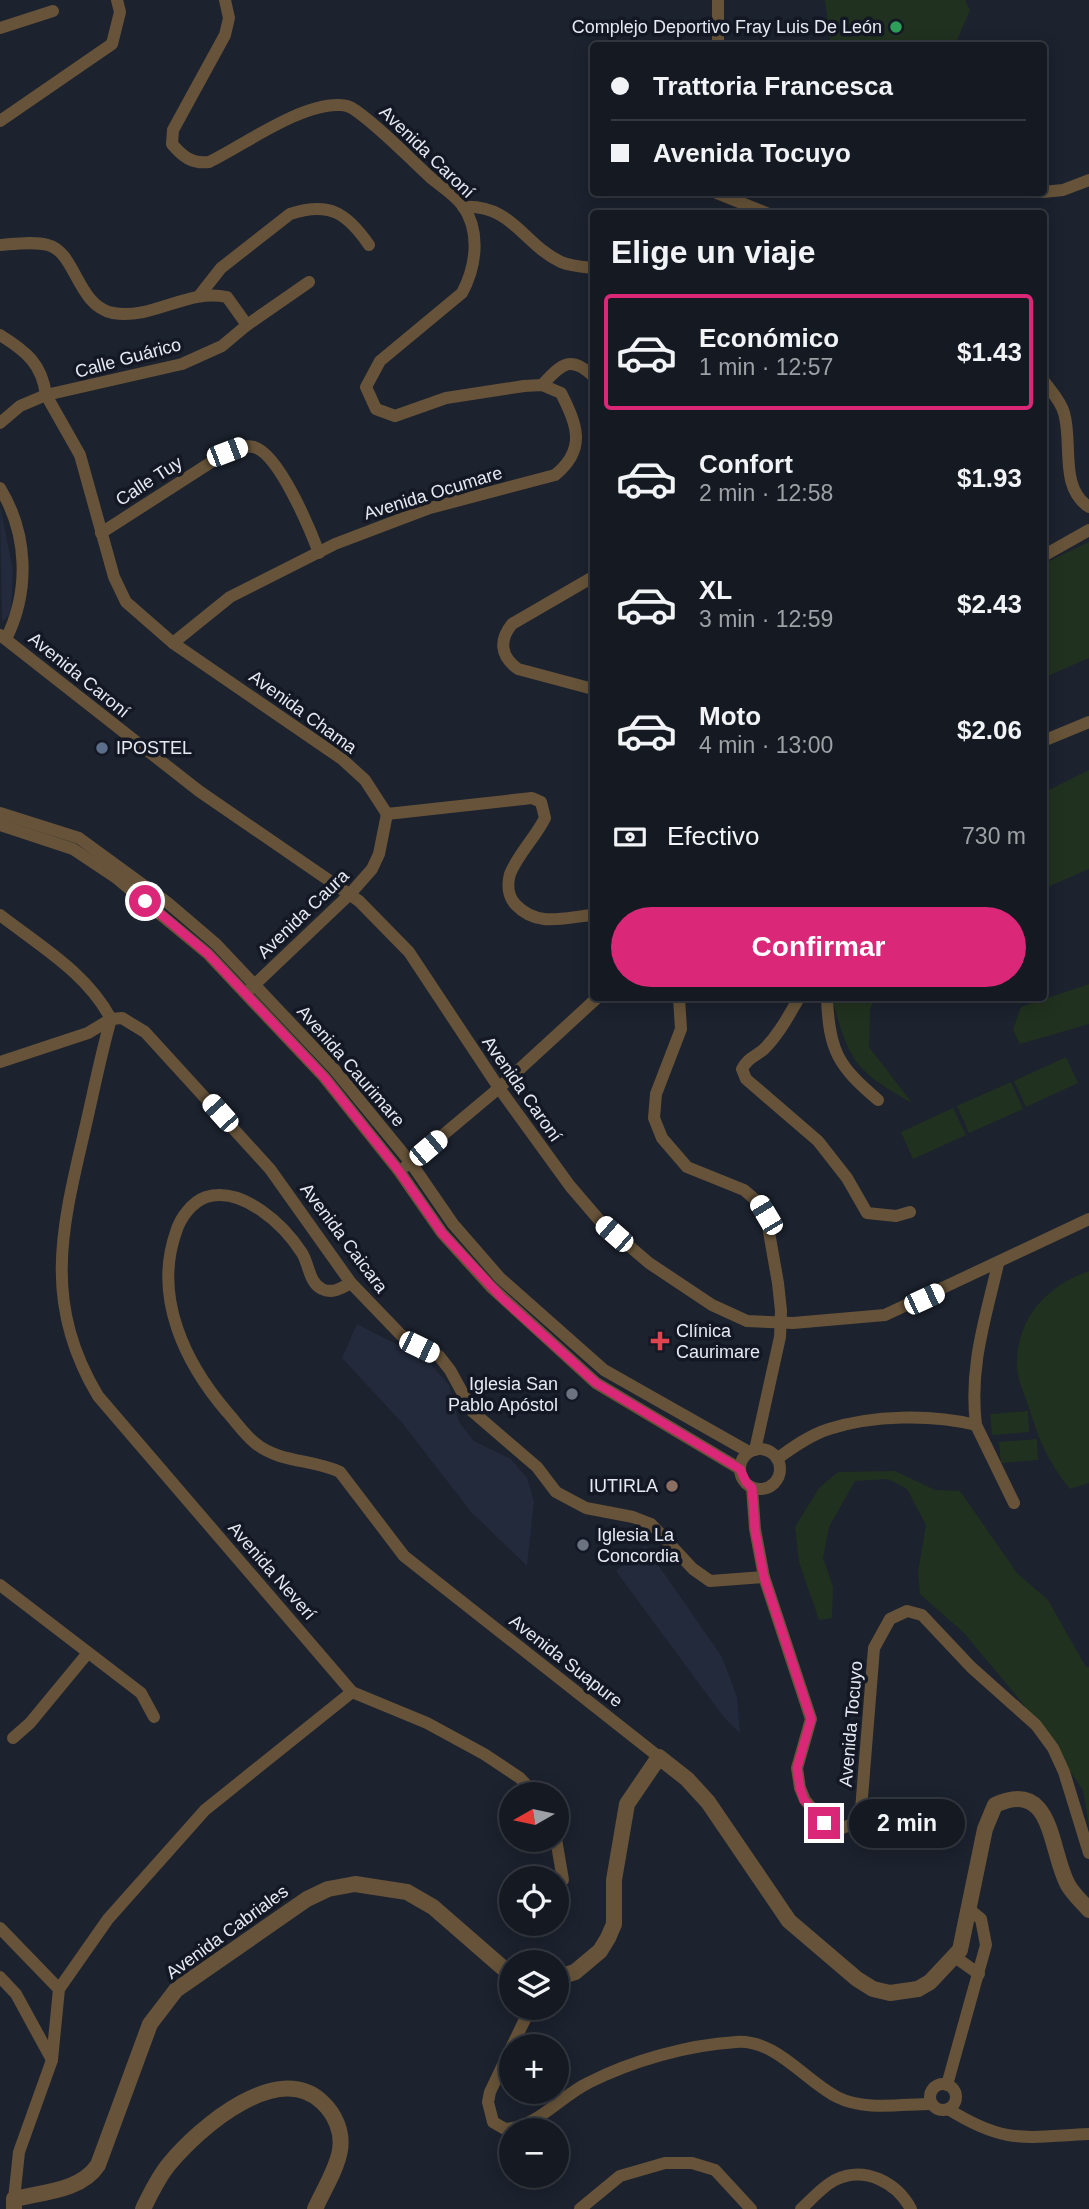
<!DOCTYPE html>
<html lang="es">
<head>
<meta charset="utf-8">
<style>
	body { margin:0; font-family:Helvetica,sans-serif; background:#22272f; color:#f1f3f6; height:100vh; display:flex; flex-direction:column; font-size:26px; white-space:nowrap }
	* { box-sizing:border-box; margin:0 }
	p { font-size:23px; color:#9da1a5 }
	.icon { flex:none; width:38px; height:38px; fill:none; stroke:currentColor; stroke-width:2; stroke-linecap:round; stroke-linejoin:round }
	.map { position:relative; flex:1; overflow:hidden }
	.side { position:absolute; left:590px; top:210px; width:457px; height:791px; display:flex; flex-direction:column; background:#151a22; border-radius:7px; box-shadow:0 4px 18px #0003,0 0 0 2px #343840 }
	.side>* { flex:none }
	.top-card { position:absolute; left:590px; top:42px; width:457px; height:154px; border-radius:7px; box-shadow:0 4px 18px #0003,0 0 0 2px #343840; display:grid; align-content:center; height:154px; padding:0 21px; background:#151a22 }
	.needle { width:46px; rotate:261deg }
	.fabs { position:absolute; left:499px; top:1782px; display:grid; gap:14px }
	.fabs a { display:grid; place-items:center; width:70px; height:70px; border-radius:50%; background:#151a22; box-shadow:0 4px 18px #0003,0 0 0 2px #343840; font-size:35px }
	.end { position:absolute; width:32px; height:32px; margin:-16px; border:9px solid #db2777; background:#fff; box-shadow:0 0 0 4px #fff }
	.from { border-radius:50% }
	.bubble { position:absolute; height:49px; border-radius:24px; background:#151a22; box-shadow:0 4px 18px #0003,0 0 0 2px #343840; font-size:23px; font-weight:800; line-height:49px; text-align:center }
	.car { position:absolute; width:21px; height:42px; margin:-21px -10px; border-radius:9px; box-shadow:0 0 5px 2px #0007; background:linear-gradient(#fff 24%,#345 0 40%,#fff 0 76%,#345 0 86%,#fff 0) }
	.top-card b { display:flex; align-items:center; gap:24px; height:66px; font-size:26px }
	.top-card b+b { border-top:2px solid #343840 }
	.top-card i { width:18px; height:18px; background:#f1f3f6 }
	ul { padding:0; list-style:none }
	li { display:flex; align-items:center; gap:21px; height:116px; margin:0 14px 10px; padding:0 7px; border:4px solid transparent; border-radius:7px }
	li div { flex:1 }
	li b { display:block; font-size:26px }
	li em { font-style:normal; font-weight:800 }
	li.active { border-color:#db2777 }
	li>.icon { width:63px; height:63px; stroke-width:1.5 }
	h2 { padding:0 21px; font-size:32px; line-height:84px }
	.pay { display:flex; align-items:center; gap:18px; height:77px; padding:0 21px; font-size:26px }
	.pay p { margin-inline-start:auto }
	.primary-button { display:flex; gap:14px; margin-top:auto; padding:14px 21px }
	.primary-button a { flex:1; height:80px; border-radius:42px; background:#db2777; color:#fff; font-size:28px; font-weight:800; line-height:80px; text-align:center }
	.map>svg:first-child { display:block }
	.built { fill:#222a3b }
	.green { fill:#21311f }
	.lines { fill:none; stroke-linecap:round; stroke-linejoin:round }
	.minor { stroke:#665339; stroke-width:12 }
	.tertiary { stroke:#665339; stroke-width:16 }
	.route { stroke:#db2777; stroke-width:9 }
	.leisure-dot { fill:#2e9e5b; stroke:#131824; stroke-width:2.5 }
	.service-dot { fill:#5c6f8a; stroke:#131824; stroke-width:2.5 }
	.health-dot { fill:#e0444e; stroke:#131824; stroke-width:2.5 }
	.worship-dot { fill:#6b7280; stroke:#131824; stroke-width:2.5 }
	.education-dot { fill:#8d6e63; stroke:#131824; stroke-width:2.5 }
	.labels { text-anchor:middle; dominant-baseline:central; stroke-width:7; stroke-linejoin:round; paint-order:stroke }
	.poi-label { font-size:18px; fill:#e5e9f2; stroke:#131824; text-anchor:end }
	.street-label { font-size:18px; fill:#e5e9f2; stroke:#131824 }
</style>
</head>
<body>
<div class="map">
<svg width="1089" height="2209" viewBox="0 0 1089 2209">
	<rect width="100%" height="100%" fill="#1c222e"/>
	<!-- built -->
	<g class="built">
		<polygon points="0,506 13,569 11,613 2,622"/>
		<polygon points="357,1324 427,1360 449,1385 459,1422 474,1441 511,1459 527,1478 534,1501 527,1566 471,1512 403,1424 342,1358"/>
		<polygon points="645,1546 722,1657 737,1697 740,1733 723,1716 616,1571"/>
	</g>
	<!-- green -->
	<g class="green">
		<polygon points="825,0 965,0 970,10 955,45 831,45"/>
		<polygon points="1089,542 1089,658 1043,678 1043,564"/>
		<polygon points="1089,770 1089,869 1043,889 1043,793"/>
		<polygon points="1089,984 1089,1024 1020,1044 1013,1030 1021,1007"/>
		<path d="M832,998H875L870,1009L869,1047L912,1103C854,1070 849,1061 832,998Z"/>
		<polygon points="1066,1057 1078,1083 1026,1107 1014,1081"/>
		<polygon points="1011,1082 1023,1109 969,1133 957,1106"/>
		<polygon points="953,1108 966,1135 913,1159 901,1132"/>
		<path d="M1089,1271V1483L1070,1489C1049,1464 1038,1438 1029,1408C1025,1395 1017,1379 1017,1366C1016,1319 1046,1286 1089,1271Z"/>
		<polygon points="1028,1411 1029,1432 992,1435 990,1414"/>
		<polygon points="1037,1439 1038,1460 1001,1463 999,1442"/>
		<polygon points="895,1471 935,1490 960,1491 1017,1573 1048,1600 1086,1667 1089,1667 1089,1826 1083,1790 1024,1705 964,1633 920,1594 918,1572 926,1525 907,1489 888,1479 855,1481 829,1527 823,1558 833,1587 832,1618 819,1620 799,1562 795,1527 819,1488 838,1472"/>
	</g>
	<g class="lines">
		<!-- minor -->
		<g class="minor">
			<polyline points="0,28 53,11"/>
			<polyline points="718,46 718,0"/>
			<polyline points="0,121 112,44 120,12 117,0"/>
			<polyline points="714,192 769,214"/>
			<polyline points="1043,192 1063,190 1089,180"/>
			<path d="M463,207C512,204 523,244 561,262C570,266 583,267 593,268"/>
			<path d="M0,245C14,244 34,241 48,245C76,252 77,306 113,313C153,320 188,288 227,297L247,325L222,346L182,364L46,395C42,364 26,351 0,335"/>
			<path d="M199,296L221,268L290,214C329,201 347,213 369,245"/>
			<polyline points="247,325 309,282"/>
			<path d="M1043,380C1050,390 1061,401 1064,413C1073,443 1059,488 1089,507"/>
			<path d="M542,385C561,365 570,354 593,376"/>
			<path d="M0,423L20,406L46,395L80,455L114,577L126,602L173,643L342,759L365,780L387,814L532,798L541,802L545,818C535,838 518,854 510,874C507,885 508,897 516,905C538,928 565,917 593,915"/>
			<path d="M0,488C28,534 30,591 6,639"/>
			<path d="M101,533L227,452C236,448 244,445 254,447C279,454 310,529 319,553"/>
			<polyline points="1043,556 1089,530"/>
			<path d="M593,577L512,624C499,640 500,656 518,669L593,689"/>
			<polyline points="0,635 199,791 359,901 409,952 499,1088 570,1186 600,1221 649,1263 712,1305 747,1321 793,1323 885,1315 1089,1219"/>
			<path d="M173,643L230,597L335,544L430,508L555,475C587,449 577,425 561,393L542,385L524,386L446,398L395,416L376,409L366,387L380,361L462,293C476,267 481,232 463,206C455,195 441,186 431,178C406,155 382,129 355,110C351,107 346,105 340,105C301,103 244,145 209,162C192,164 183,157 172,144L173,130L225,35L229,18L225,0"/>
			<polyline points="1043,741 1089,722"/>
			<polyline points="0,813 79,838 168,903 216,944 334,1069 411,1163 453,1224 500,1278 604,1370 749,1452"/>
			<polyline points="0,825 73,849 115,877 208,954 324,1077 399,1171 442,1233 491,1287 596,1383 740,1469"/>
			<path d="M0,915C40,946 87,973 111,1019C100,1057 93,1095 84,1133C61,1231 43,1304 98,1396L352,1692L427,1723L484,1754L520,1778L535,1794"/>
			<polyline points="248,991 350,894 372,869 379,854 387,814"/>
			<polyline points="679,998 681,1029 656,1094 654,1118 662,1138 687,1167 744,1190 758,1202 766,1215 778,1283 781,1311 780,1337 755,1450"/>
			<path d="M799,998C789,1015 778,1036 763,1050C754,1057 748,1058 742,1069L746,1079L818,1141L847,1178L867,1213L896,1216L910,1212"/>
			<path d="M827,998C829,1051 838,1066 878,1100"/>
			<polyline points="0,1062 88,1033 111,1019 122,1018 145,1032 270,1169 351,1283 401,1335 439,1356 450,1370 473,1412 537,1467 556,1492 586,1508 633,1517 651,1524 693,1569 710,1581 764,1577"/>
			<polyline points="406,1166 499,1088 597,998"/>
			<path d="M351,1283C342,1288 332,1294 322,1289C309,1283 309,1264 302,1253C284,1225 243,1186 206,1197C192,1202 180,1218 176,1232C153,1297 185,1363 227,1412C236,1422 245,1435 255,1443C279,1463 312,1459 340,1472L404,1556L659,1757"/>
			<polyline points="976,1425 1014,1503"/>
			<circle cx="760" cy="1469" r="20"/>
			<path d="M777,1459C793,1447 810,1435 829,1429C873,1415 931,1414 976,1425C969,1367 985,1320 998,1264"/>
			<polyline points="752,1488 755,1529 764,1577 811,1719 797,1768 800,1788 805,1800 824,1823 840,1829 852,1824 861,1810 874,1648 890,1619 907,1611 922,1615 971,1667 1036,1725 1053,1748 1064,1772 1089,1853"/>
			<polyline points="0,1585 141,1693 154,1717"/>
			<polyline points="13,1738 30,1723 87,1654"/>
			<polyline points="556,1839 563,1880"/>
			<polyline points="0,1928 59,1989"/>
			<polyline points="955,1957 979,1974"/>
			<polyline points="0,1977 16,1994 52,2060"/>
			<polyline points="512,2046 531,2007"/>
			<path d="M511,2048L490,2092L488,2102L493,2122L505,2129C536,2128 561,2096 588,2083C631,2061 687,2045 736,2042C776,2039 804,2080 837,2097C864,2111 902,2104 932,2104"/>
			<circle cx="943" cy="2097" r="13"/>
			<polyline points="947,2085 986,1945 981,1919 970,1910"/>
			<path d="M948,2109C1006,2145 1024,2137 1089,2134"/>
			<polyline points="14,2199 19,2152 52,2060 59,1989 108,1919 205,1810 352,1692"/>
			<polyline points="580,2209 620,2176 665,2163 692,2163 715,2170 751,2209"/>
			<path d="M801,2209C811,2200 823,2186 835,2180C865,2165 897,2183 911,2209"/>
		</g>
		<!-- tertiary -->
		<g class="tertiary">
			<path d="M556,1978L575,1972L600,1951L608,1938L614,1924V1880L627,1804L659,1757L687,1779L708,1802L789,1921L857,1979L873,1989L890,1993L918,1989L930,1982L960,1950L985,1829L995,1805C1054,1778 1049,1850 1068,1885C1073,1894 1082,1902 1089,1910"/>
			<path d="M14,2209V2199C43,2192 81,2191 98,2165L150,2024L176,1990L307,1899L328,1889L355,1884L407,1892L433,1907L511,1975"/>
			<path d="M143,2209C151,2193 158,2177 170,2163C200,2127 278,2060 322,2102C335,2114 343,2132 340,2150C337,2169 323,2191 315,2209"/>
		</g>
	</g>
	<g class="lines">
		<!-- route -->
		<polyline class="route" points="145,901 208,954 324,1077 399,1171 442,1233 502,1298 596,1383 740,1469 746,1482 752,1488 755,1530 764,1577 811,1719 797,1768 800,1788 804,1800 824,1823"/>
	</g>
	<!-- markers -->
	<circle class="leisure-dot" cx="896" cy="27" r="7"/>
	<circle class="service-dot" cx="102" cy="748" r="7"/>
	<path class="health-dot" d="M656.5 1330.5h7v7h7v7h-7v7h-7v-7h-7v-7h7z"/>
	<g class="worship-dot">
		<circle cx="572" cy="1394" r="7"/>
		<circle cx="583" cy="1545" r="7"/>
	</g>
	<circle class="education-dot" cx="672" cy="1486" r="7"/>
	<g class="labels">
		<!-- poi labels -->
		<g class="poi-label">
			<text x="882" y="27">Complejo Deportivo Fray Luis De León</text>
			<text x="116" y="748" text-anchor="start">IPOSTEL</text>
			<text x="676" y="1331" text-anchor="start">Clínica<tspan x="676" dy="21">Caurimare</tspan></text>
			<text x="558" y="1384">Iglesia San<tspan x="558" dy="21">Pablo Apóstol</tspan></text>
			<text x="658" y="1486">IUTIRLA</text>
			<text x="597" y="1535" text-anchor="start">Iglesia La<tspan x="597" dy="21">Concordia</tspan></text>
		</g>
		<!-- street labels -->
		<g class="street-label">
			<text transform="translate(427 152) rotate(44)">Avenida Caroní</text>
			<text transform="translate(128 358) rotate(-15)">Calle Guárico</text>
			<text transform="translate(149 481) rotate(-33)">Calle Tuy</text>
			<text transform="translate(433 493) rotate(-17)">Avenida Ocumare</text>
			<text transform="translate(79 675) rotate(39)">Avenida Caroní</text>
			<text transform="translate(303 712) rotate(36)">Avenida Chama</text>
			<text transform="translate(303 914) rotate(-44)">Avenida Caura</text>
			<text transform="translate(351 1066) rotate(49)">Avenida Caurimare</text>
			<text transform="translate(522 1089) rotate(55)">Avenida Caroní</text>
			<text transform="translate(344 1238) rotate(53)">Avenida Caicara</text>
			<text transform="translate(272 1571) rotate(49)">Avenida Neverí</text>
			<text transform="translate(566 1661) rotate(38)">Avenida Suapure</text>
			<text transform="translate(851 1724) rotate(-85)">Avenida Tocuyo</text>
			<text transform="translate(227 1932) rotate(-36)">Avenida Cabriales</text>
		</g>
	</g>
</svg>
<div class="fabs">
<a><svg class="needle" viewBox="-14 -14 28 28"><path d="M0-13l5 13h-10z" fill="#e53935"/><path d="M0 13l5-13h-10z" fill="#9da1a5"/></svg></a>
<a><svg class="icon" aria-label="locate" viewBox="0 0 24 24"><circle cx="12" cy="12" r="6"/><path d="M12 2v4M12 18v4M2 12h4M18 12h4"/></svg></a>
<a><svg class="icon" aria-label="layers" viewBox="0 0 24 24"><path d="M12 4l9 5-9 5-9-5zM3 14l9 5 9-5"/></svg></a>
<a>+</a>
<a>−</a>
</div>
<i class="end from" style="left:145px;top:901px"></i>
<i class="end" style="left:824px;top:1823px"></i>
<div class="bubble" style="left:849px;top:1799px;width:116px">2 min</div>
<i class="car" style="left:227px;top:452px;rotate:69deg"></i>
<i class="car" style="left:220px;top:1113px;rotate:318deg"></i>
<i class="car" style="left:428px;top:1148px;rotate:50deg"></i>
<i class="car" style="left:766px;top:1215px;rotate:329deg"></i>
<i class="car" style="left:614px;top:1234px;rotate:311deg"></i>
<i class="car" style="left:924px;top:1299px;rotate:65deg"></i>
<i class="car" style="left:419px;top:1347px;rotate:116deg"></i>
<div class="top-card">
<b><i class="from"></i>Trattoria Francesca</b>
<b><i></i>Avenida Tocuyo</b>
</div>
<section class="side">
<h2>Elige un viaje</h2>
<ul>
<li class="active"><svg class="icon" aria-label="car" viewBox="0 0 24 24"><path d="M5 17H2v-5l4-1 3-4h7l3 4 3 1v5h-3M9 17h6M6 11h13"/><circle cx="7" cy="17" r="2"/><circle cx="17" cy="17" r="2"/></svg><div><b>Económico</b><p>1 min · 12:57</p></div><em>$1.43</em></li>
<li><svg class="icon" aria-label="car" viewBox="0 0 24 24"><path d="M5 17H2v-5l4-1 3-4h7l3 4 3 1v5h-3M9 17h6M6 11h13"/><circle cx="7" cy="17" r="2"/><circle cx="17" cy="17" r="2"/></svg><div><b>Confort</b><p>2 min · 12:58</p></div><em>$1.93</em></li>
<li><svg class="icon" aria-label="car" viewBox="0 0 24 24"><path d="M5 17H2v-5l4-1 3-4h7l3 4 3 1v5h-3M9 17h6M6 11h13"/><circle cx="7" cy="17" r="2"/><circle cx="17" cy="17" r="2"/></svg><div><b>XL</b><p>3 min · 12:59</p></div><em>$2.43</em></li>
<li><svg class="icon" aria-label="car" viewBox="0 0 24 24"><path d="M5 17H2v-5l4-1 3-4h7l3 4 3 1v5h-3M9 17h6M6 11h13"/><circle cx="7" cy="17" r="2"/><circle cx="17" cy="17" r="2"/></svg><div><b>Moto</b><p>4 min · 13:00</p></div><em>$2.06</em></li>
</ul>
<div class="pay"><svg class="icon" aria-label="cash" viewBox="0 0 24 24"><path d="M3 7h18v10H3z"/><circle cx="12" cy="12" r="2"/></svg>Efectivo<p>730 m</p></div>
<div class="primary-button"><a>Confirmar</a></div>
</section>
</div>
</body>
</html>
